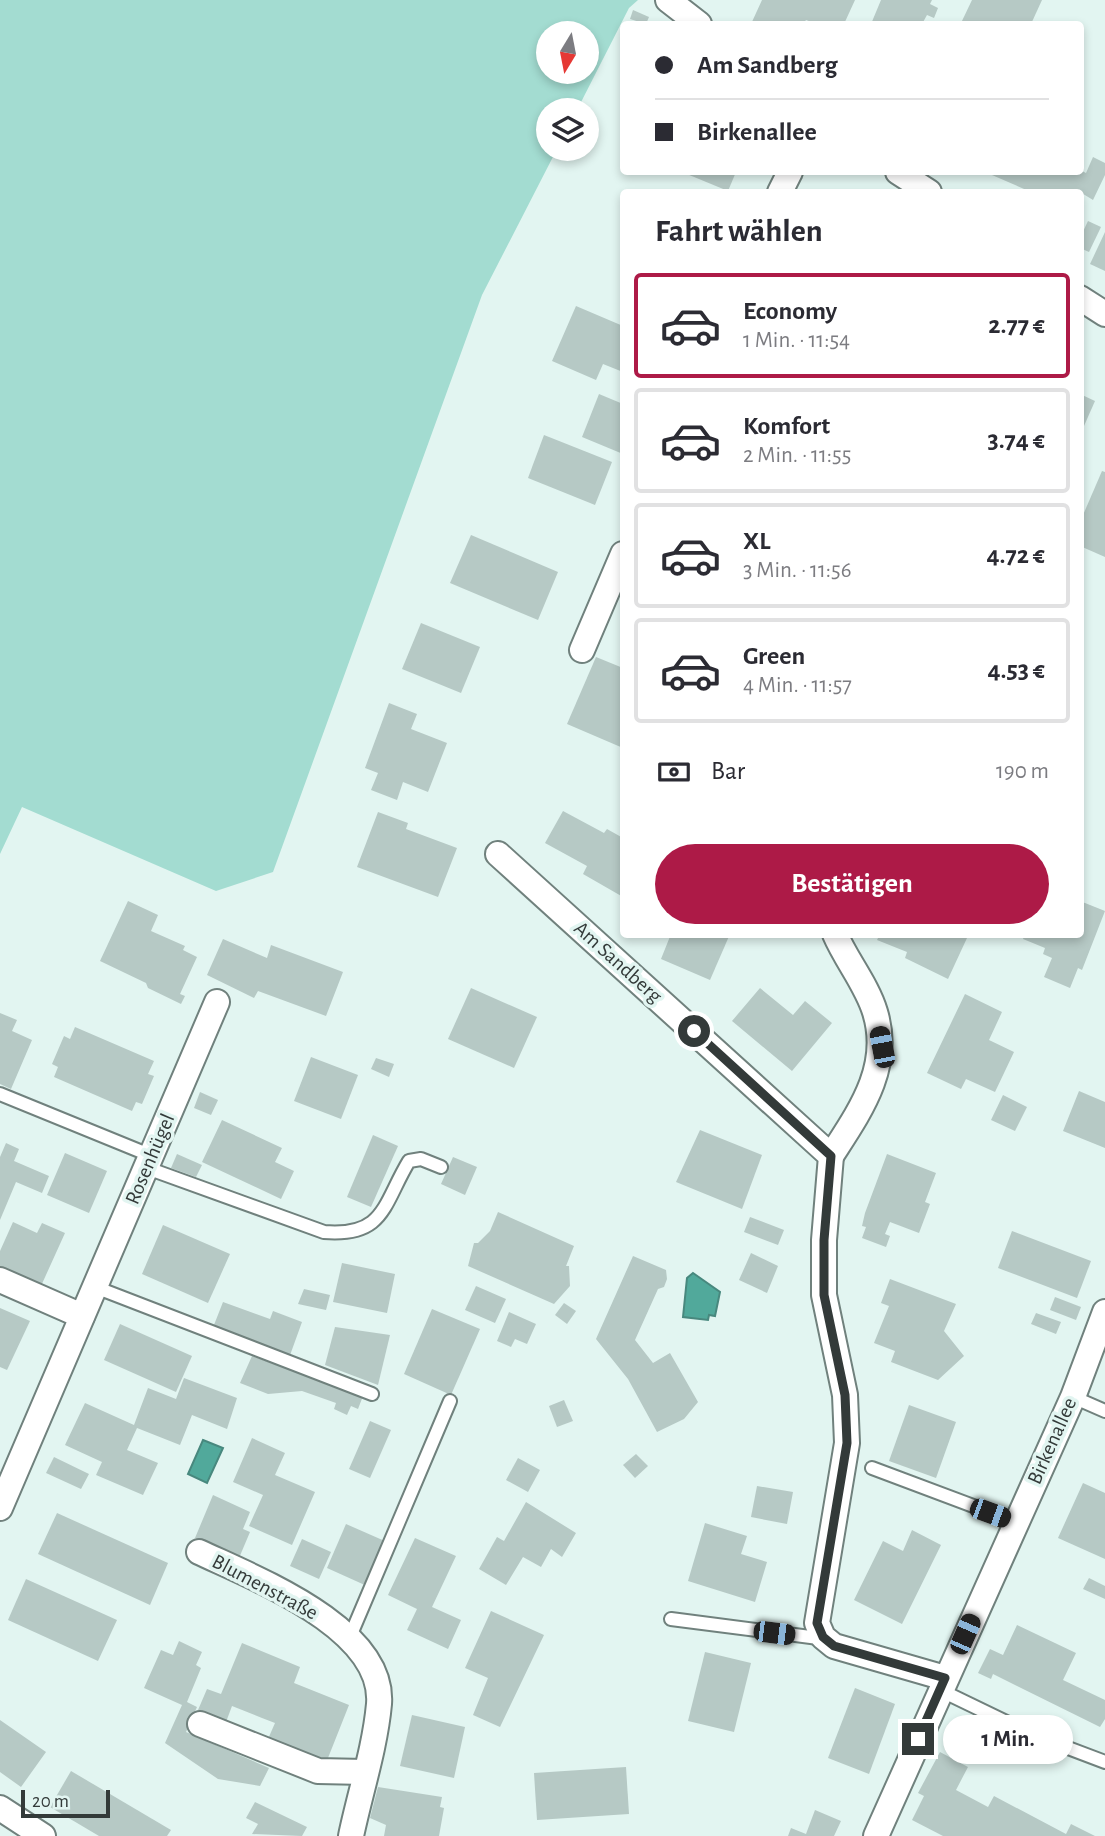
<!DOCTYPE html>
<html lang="de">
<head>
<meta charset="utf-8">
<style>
	body { margin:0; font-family:"Alegreya Sans",sans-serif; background:#f7f7f7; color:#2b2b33; height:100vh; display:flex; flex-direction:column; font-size:26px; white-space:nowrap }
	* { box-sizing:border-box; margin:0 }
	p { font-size:23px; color:#7c7c81 }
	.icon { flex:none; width:38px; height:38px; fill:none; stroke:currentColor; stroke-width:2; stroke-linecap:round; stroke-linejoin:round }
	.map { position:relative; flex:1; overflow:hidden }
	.side { position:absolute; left:620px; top:189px; width:464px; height:749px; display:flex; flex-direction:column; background:#fff; border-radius:7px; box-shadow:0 4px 10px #0003 }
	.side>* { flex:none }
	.banner { position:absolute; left:620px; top:21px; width:464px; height:154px; border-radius:7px; box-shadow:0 4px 10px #0003; display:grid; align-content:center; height:154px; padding:0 35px; background:#fff }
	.needle { width:46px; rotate:190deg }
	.controls { position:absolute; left:536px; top:21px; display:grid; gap:14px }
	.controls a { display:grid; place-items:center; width:63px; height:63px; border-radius:50%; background:#fff; box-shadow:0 4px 10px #0003; font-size:35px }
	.scale { position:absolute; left:21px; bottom:18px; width:89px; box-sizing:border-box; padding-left:7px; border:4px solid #333a39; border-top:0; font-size:19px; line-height:24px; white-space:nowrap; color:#333a39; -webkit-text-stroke:5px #e2f5f1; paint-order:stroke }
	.end { position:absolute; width:32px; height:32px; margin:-16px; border:9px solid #333a39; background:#fff; box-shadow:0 0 0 4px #fff }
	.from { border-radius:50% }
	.bubble { position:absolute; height:49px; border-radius:24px; background:#fff; box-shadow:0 4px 10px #0003; font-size:23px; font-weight:600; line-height:49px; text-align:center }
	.car { position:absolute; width:21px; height:42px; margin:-21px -10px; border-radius:9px; box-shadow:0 0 5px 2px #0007; background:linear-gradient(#222 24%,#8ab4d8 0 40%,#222 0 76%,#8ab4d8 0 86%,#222 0) }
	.banner b { display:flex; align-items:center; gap:24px; height:66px; font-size:26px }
	.banner b+b { border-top:2px solid #e1e1e2 }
	.banner i { width:18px; height:18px; background:#2b2b33 }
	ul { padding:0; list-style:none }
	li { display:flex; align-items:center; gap:21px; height:105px; margin:0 14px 10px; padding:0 21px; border:4px solid #e1e1e2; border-radius:7px }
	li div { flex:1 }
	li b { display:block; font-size:26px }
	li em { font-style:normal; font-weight:600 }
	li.on { border-color:#ad1a47 }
	li>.icon { width:63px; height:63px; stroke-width:1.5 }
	h2 { padding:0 35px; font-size:32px; line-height:84px }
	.pay { display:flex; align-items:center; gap:18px; height:77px; padding:0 35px; font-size:26px }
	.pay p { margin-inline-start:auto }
	.cta { display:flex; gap:14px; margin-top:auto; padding:14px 35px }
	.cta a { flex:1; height:80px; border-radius:42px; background:#ad1a47; color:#fff; font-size:28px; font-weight:600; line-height:80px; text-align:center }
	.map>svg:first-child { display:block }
	.green { fill:#a3dcd1; fill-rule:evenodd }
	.water { fill:#51a99b; stroke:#48887e; stroke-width:2 }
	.building { fill:#b6c9c5 }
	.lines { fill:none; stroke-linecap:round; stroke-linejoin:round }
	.lane-casing { stroke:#70817d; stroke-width:16 }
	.street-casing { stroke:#70817d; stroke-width:28 }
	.lane { stroke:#fff; stroke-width:12 }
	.street { stroke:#fff; stroke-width:24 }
	.route { stroke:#333a39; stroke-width:9 }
	.labels { text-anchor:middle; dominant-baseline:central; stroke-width:7; stroke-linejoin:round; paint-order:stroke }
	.street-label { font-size:21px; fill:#333a39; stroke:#e2f5f1 }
</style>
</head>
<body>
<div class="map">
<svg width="1105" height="1836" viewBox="0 0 1105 1836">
	<rect width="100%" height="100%" fill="#e2f5f1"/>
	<!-- green -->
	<path class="green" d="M0,0H638L629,8L577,110H548V149H557L482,295L273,872L216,891L22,807L0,854ZM548,33H586V72H548Z"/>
	<!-- water -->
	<g class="water">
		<polygon points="693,1273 720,1292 715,1316 709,1315 708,1320 683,1317 687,1278"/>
		<polygon points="203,1440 223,1448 207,1483 188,1474"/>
	</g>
	<!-- building -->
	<g class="building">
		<polygon points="762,0 855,0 844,24 817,24 806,20 803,24 751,24"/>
		<polygon points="881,0 932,0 930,4 938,8 934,18 927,15 922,24 871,24"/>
		<polygon points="972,0 1042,0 1031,24 964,24 961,23"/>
		<polygon points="633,10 649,17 646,24 630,19"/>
		<polygon points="1093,157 1105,163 1105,175 1093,200 1080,192 1031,192 985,172 1080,170 1086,173"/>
		<polygon points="682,172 736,172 728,191"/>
		<polygon points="1088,221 1101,227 1089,252 1080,248 1080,238"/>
		<polygon points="1105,232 1105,271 1090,264"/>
		<polygon points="576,306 623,326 623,372 603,364 596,380 552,361"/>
		<polygon points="599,394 623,404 623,454 582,437"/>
		<polygon points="1080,394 1095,401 1080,435"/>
		<polygon points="544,435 612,462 595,505 528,478"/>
		<polygon points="1102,471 1105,472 1105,557 1080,546 1080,522"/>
		<polygon points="471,535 558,572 538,620 450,583"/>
		<polygon points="421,623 480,647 461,693 402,669"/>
		<polygon points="596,657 623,668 623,748 567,724"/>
		<polygon points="389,703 417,714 411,729 447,743 428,792 403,782 397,800 371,790 378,773 365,768"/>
		<polygon points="563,811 604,833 607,829 623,838 623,897 583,874 587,866 545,843"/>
		<polygon points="378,812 408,823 406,829 457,848 438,897 357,867"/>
		<polygon points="128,901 158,915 151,931 185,946 183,950 197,957 180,994 185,996 181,1004 148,988 146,983 100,961"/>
		<polygon points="1080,901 1105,911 1082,970 1078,968 1070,988 1044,977 1052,958 1043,954 1045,948 1023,939 1025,934 1080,934"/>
		<polygon points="671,934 730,934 710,980 661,959"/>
		<polygon points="880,934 959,934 967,938 948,979 905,958 907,952 877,940"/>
		<polygon points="223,939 267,958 271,945 343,972 326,1016 258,991 254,998 207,975"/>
		<polygon points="471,988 537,1017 514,1068 448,1039"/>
		<polygon points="760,988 793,1015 805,1001 832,1023 792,1071 732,1021"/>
		<polygon points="965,994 1002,1012 989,1040 1014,1052 995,1092 966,1079 961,1089 927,1073"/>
		<polygon points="0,1013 17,1020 12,1031 32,1040 11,1089 0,1084"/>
		<polygon points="75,1027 154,1061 148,1074 154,1076 142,1104 136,1102 132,1111 54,1077 58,1067 52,1064 64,1036 70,1039"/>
		<polygon points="311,1057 358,1075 341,1119 294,1101"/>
		<polygon points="376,1058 394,1064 389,1077 371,1069"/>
		<polygon points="1079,1091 1105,1102 1105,1148 1063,1131"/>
		<polygon points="200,1092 218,1100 211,1115 194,1108"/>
		<polygon points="1003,1095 1027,1107 1015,1131 991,1120"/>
		<polygon points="222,1120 282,1148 275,1162 294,1171 281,1199 202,1162"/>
		<polygon points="700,1130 762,1155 742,1209 676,1182"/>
		<polygon points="373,1135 398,1146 371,1207 347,1197"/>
		<polygon points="6,1143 19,1149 14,1161 49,1176 42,1193 16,1182 0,1220 0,1157"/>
		<polygon points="65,1153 107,1171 89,1213 47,1195"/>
		<polygon points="177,1154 202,1165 196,1177 171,1168"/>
		<polygon points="887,1154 936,1173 925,1202 930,1204 919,1233 890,1222 885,1234 890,1236 886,1247 862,1238 866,1227 862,1226 865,1213"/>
		<polygon points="453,1157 477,1167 465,1195 441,1184"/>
		<polygon points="498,1212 574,1246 566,1266 569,1266 570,1286 554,1304 468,1266 474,1243 478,1243 490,1231"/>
		<polygon points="750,1217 784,1230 778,1245 744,1232"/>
		<polygon points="13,1222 37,1233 42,1223 65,1233 41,1286 0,1268 0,1251"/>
		<polygon points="163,1225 230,1254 208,1303 142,1274"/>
		<polygon points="1012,1231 1091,1261 1077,1298 998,1268"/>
		<polygon points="751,1253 778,1266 767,1293 739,1280"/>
		<polygon points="633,1256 666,1270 667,1279 664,1287 658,1289 635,1340 653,1363 670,1353 698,1402 684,1419 657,1432 628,1379 596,1339"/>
		<polygon points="342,1263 395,1274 387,1313 333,1302"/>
		<polygon points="890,1279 956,1304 944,1331 964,1356 938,1380 891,1362 895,1351 874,1343 889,1306 881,1303"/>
		<polygon points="476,1286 506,1299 495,1323 465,1310"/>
		<polygon points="304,1289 330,1295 326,1310 298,1304"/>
		<polygon points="1055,1297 1081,1307 1076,1320 1050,1310"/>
		<polygon points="223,1302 270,1319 273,1311 302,1322 289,1358 212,1330"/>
		<polygon points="564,1303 576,1311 567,1324 555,1315"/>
		<polygon points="0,1308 30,1321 7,1370 0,1367"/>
		<polygon points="432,1309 480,1329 451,1395 404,1374"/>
		<polygon points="509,1312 536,1324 527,1344 515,1339 511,1347 497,1341"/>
		<polygon points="1036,1313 1061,1322 1056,1334 1031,1324"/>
		<polygon points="120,1324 192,1356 176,1392 104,1360"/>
		<polygon points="335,1327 390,1335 378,1385 325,1365"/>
		<polygon points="252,1356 363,1396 358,1409 351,1406 347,1415 334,1409 336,1403 302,1391 268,1394 240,1383"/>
		<polygon points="184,1378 237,1398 227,1429 192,1415 180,1445 137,1428 127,1450 158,1463 143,1495 96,1475 102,1462 65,1445 85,1403 134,1425 148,1388 176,1399"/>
		<polygon points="564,1400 573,1421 557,1427 549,1406"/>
		<polygon points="909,1405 956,1422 936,1478 889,1461"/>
		<polygon points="370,1421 391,1430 370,1478 349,1469"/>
		<polygon points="252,1438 285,1453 275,1475 315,1492 292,1545 249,1526 263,1495 233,1482"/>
		<polygon points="636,1454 648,1466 635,1478 623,1465"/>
		<polygon points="54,1457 89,1474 81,1489 46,1473"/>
		<polygon points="518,1458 540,1470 528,1492 506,1480"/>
		<polygon points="1083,1483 1105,1493 1105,1559 1058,1538"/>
		<polygon points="757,1486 793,1492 787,1524 751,1517"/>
		<polygon points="213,1495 250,1512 243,1529 250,1532 239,1558 195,1538"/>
		<polygon points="526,1502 576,1533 562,1557 551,1549 541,1567 523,1557 506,1585 479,1569 497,1537 504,1541"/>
		<polygon points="57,1513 168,1563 150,1605 38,1554"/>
		<polygon points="705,1523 747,1536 741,1554 767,1562 755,1602 688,1581"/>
		<polygon points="346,1524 387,1542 367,1586 327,1568"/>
		<polygon points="912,1530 941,1545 902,1624 854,1600 883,1541 903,1551"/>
		<polygon points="415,1538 456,1556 432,1607 461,1620 448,1649 407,1630 417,1609 388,1595"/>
		<polygon points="302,1539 331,1552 319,1579 290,1566"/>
		<polygon points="1089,1578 1105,1586 1105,1599 1083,1589"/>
		<polygon points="26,1579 117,1620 98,1661 8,1620"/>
		<polygon points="491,1611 544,1635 500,1727 473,1715 488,1678 465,1668"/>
		<polygon points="1017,1625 1076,1653 1063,1680 1105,1700 1105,1719 1100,1727 993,1674 991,1679 978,1673 990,1649 1003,1655"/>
		<polygon points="179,1641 202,1652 196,1665 201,1668 187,1702 197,1707 186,1732 269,1768 260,1786 218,1779 165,1743 182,1705 144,1688 161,1650 173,1655"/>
		<polygon points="242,1643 300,1667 294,1683 349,1705 326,1763 268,1739 275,1723 262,1718 232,1706 226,1722 198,1710 207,1689 221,1694"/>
		<polygon points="705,1652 751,1663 734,1732 688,1721"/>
		<polygon points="855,1688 895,1704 869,1774 828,1758"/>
		<polygon points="412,1715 465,1727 454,1778 400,1766"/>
		<polygon points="0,1720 46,1752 21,1787 0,1772"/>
		<polygon points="940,1752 968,1767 956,1790 988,1807 994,1796 1066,1834 1071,1824 1095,1836 943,1836 912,1820 924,1796 918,1793"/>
		<polygon points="626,1767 629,1814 537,1820 534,1773"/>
		<polygon points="71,1771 171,1830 167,1836 99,1836 50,1807"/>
		<polygon points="378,1787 442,1797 440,1807 444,1808 439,1836 384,1836 386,1825 370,1818"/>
		<polygon points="255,1802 307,1827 302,1836 252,1834 258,1824 246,1818"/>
		<polygon points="815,1810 841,1821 834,1836 788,1836 791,1828 806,1834"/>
	</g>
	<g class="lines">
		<!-- lane casing -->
		<g class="lane-casing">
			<g id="lane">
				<polyline points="0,1094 152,1156"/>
				<path d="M147,1168L324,1232C385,1237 383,1204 409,1161L421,1159L441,1167"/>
				<polyline points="95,1287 372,1394"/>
				<polyline points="1073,1397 1105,1411"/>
				<polyline points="872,1468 1016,1522"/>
				<polyline points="671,1619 826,1639"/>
				<polyline points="349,1639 450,1401"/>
				<polyline points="940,1690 1031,1734 1105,1762"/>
			</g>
		</g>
		<!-- street casing -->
		<g class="street-casing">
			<g id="street">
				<polyline points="668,0 699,24"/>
				<polyline points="898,172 929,192"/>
				<polyline points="780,192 790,172"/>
				<polyline points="1080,298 1105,314"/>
				<polyline points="582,650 623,554"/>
				<polyline points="498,854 831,1156 824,1240 824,1295 845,1395 847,1443 817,1623 823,1637 834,1646 945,1678"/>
				<path d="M831,1156C860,1111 892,1067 875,1012C867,985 846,960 835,934"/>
				<polyline points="0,1280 82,1316"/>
				<polyline points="0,1508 217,1002"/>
				<path d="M199,1552C254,1578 385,1628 379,1704C375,1748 360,1793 351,1836"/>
				<polyline points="200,1724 318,1771 365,1772"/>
				<polyline points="0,1808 43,1836"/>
				<polyline points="876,1836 1073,1397 1105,1312"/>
			</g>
		</g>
		<!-- lane -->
		<use href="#lane" class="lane"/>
		<!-- street -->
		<use href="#street" class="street"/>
	</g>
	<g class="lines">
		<!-- route -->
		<polyline class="route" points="694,1031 831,1156 824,1240 824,1295 845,1395 847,1443 817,1623 823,1637 834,1646 945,1678 918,1739"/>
	</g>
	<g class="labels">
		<!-- street labels -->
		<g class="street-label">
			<text transform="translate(618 962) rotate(42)">Am Sandberg</text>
			<text transform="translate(150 1159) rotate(-67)">Rosenhügel</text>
			<text transform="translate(1052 1441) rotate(-66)">Birkenallee</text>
			<text transform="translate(265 1587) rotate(28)">Blumenstraße</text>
		</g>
	</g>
</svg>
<div class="controls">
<a><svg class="needle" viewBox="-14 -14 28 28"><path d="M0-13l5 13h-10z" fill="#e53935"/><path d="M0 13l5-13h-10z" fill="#7c7c81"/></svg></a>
<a><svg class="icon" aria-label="layers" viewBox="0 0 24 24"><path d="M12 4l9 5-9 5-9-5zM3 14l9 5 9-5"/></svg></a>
</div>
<div class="scale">20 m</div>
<i class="end from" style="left:694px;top:1031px"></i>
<i class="end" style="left:918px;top:1739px"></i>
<div class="bubble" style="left:943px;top:1715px;width:130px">1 Min.</div>
<i class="car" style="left:882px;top:1047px;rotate:349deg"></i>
<i class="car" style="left:990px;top:1513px;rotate:110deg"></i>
<i class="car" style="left:774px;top:1633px;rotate:97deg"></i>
<i class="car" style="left:965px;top:1634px;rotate:24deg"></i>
<div class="banner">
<b><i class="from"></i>Am Sandberg</b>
<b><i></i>Birkenallee</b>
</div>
<section class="side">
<h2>Fahrt wählen</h2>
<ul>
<li class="on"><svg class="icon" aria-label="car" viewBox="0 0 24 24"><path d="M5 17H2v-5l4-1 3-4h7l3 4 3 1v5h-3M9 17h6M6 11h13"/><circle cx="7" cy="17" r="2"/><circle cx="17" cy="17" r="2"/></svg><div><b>Economy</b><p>1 Min. · 11:54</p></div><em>2.77 €</em></li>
<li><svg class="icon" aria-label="car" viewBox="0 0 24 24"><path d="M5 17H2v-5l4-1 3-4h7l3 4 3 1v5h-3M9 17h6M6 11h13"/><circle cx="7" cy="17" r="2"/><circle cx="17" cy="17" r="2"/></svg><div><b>Komfort</b><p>2 Min. · 11:55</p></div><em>3.74 €</em></li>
<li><svg class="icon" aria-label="car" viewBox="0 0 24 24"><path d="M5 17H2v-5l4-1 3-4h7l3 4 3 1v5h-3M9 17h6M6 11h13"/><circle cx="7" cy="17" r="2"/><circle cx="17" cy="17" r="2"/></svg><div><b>XL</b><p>3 Min. · 11:56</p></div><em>4.72 €</em></li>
<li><svg class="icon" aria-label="car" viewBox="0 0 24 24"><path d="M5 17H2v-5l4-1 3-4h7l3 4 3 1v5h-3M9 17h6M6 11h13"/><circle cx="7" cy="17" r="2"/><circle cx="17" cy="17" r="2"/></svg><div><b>Green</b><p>4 Min. · 11:57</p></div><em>4.53 €</em></li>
</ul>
<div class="pay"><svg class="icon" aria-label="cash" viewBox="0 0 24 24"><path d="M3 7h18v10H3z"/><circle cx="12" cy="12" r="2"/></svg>Bar<p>190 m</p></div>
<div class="cta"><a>Bestätigen</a></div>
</section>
</div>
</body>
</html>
